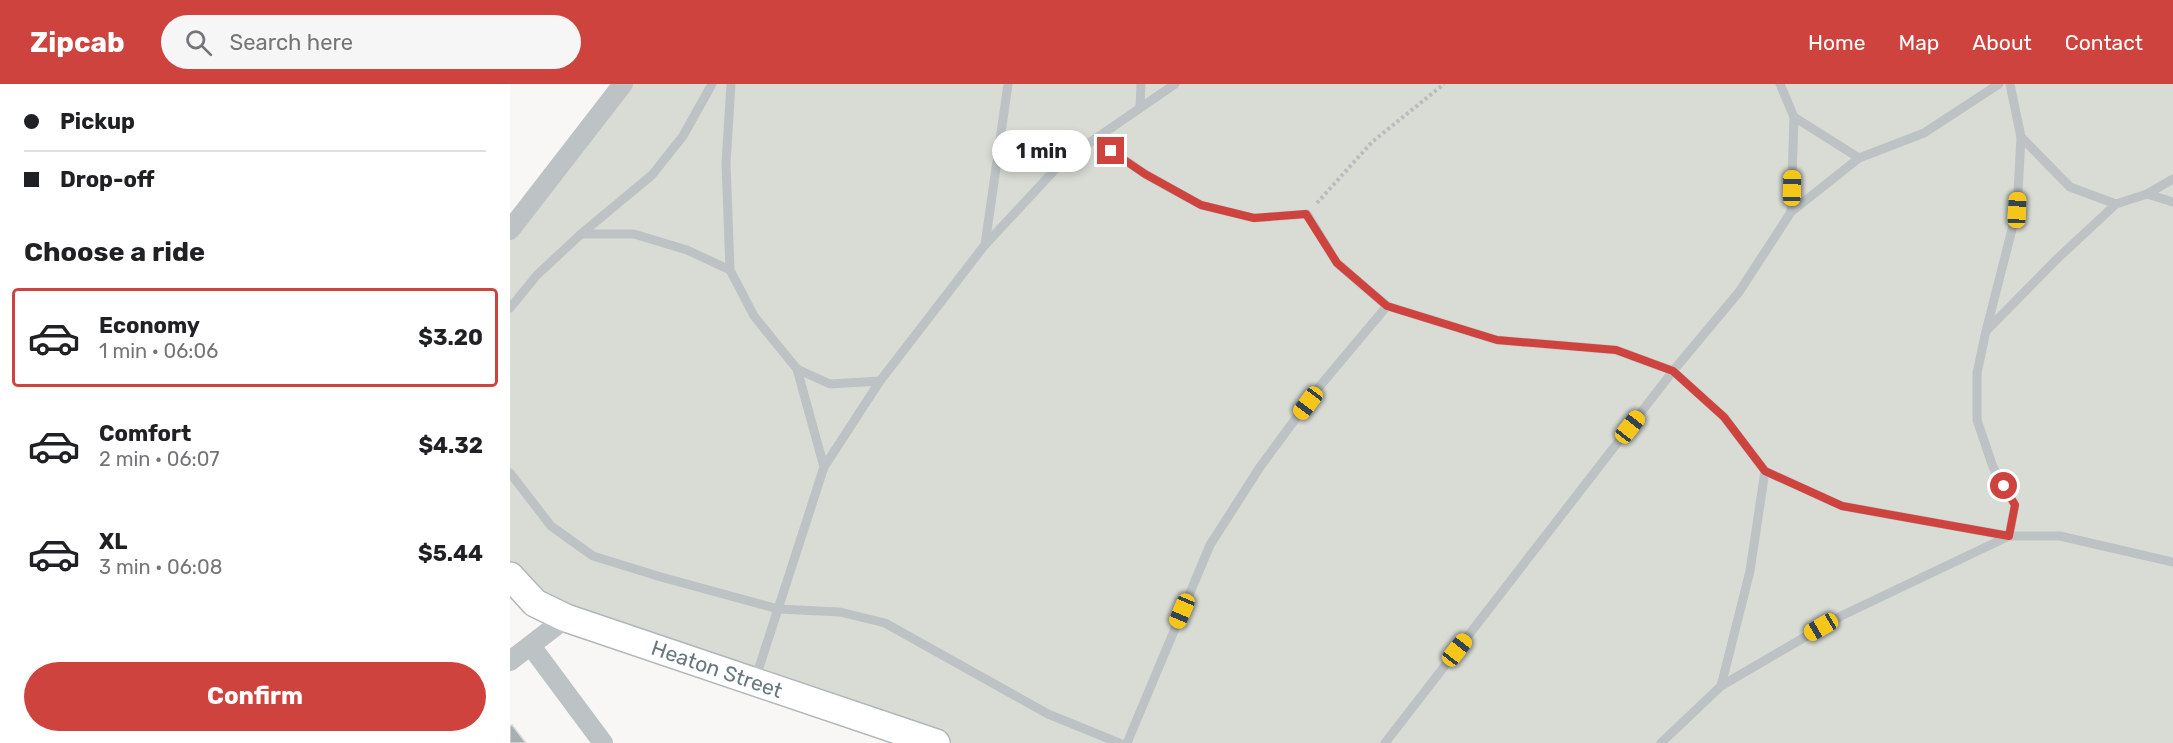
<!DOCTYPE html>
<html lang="en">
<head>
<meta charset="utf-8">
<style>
	body { margin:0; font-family:Rubik,sans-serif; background:#f6f6f6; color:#202124; height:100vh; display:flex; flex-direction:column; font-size:22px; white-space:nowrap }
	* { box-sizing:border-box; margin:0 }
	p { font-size:20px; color:#757577 }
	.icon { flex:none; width:33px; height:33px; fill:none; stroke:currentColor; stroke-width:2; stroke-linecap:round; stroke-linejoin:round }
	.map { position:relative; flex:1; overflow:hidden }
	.drawer { display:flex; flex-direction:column; background:#fff; width:510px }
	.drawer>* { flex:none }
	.guide { display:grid; align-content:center; height:132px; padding:0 24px; background:#fff }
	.end { position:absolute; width:27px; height:27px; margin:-14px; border:8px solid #cf433e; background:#fff; box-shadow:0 0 0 3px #fff }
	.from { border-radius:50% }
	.bubble { position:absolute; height:42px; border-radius:21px; background:#fff; box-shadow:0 3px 9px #0003; font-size:20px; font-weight:700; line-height:42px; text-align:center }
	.car { position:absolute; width:18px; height:36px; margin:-18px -9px; border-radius:8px; box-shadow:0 0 4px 2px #0007; background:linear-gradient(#f5c518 24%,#345 0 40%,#f5c518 0 76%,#345 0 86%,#f5c518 0) }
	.guide b { display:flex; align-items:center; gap:21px; height:57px; font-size:22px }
	.guide b+b { border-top:2px solid #e0e0e0 }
	.guide i { width:15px; height:15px; background:#202124 }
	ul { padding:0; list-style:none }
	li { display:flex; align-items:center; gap:18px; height:99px; margin:0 12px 9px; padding:0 12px; border:3px solid transparent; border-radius:6px }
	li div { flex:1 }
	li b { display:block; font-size:22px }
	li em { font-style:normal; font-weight:700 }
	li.selected { border-color:#cf433e }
	li>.icon { width:54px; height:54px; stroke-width:1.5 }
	h2 { padding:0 24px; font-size:27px; line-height:72px }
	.primary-button { display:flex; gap:12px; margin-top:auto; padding:12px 24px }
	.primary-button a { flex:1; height:69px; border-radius:36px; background:#cf433e; color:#fff; font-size:24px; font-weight:700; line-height:69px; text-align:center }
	header { display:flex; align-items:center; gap:36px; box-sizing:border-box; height:84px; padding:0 30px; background:#cf433e; color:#fff }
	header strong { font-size:28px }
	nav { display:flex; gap:33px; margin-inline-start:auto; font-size:21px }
	.search { width:420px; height:54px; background:#f6f6f6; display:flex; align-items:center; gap:15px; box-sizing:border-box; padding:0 21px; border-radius:33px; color:#757577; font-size:22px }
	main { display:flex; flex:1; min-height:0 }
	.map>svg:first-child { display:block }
	.green { fill:#d9dcd5 }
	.building { fill:#a5afb2; stroke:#d9d9d8; stroke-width:1.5 }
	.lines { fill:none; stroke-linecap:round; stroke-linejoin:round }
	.secondary-casing { stroke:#b0b7ba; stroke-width:30 }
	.path { stroke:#b8bcbe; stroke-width:4; stroke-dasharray:3 3; stroke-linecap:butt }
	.lane { stroke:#bdc3c5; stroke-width:9 }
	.street { stroke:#bdc3c5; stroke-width:20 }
	.secondary { stroke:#fff; stroke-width:27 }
	.route { stroke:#cf433e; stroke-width:8 }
	.labels { text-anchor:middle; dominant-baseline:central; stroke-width:6; stroke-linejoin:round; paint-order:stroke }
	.street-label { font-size:21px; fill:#66787d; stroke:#fff }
</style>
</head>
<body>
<header>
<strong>Zipcab</strong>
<div class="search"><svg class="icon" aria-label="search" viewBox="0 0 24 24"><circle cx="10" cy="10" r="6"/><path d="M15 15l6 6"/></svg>Search here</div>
<nav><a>Home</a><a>Map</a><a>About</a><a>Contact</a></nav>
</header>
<main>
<section class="drawer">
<div class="guide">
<b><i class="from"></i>Pickup</b>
<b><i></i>Drop-off</b>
</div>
<h2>Choose a ride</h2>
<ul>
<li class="selected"><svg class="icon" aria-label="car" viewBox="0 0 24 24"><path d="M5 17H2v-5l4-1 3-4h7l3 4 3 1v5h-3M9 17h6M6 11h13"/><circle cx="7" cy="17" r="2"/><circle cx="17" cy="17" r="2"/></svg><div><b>Economy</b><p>1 min · 06:06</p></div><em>$3.20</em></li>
<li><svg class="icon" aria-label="car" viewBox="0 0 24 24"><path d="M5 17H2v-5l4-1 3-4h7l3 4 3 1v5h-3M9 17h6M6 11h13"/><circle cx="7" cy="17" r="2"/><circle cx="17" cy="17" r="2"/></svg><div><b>Comfort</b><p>2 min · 06:07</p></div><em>$4.32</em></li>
<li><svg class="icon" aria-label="car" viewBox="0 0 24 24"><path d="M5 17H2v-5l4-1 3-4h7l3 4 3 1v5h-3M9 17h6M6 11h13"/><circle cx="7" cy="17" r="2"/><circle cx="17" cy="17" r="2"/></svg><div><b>XL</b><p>3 min · 06:08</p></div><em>$5.44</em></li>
</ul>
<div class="primary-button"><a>Confirm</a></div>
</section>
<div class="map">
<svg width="1663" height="659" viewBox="0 0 1663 659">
	<rect width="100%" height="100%" fill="#f8f7f6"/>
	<!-- green -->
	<polygon class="green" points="113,0 1663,0 1663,659 426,659 44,530 0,492 0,146"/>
	<!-- building -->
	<polygon class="building" points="2,641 16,659 0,659 0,642"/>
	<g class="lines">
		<!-- secondary casing -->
		<g class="secondary-casing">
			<polyline id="secondary" points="0,492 25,519 56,534 426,659"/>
		</g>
		<!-- path -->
		<polyline class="path" points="807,119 862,58 934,0"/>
		<!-- lane -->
		<g class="lane">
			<polyline points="202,0 173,52 142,91 71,150 124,150 177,166 220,186"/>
			<polyline points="221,0 216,79 220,186 244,232 287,285"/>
			<polyline points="1270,0 1284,33"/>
			<polyline points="1500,0 1511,53"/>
			<polyline points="630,22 631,0"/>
			<polyline points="585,55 635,90 691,121 744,134 797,130 827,179 877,222 987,256 1106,266 1163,287 1214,333 1255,387 1240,487 1211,602"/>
			<polyline points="1349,74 1284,33 1281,128 1349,74 1414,49 1489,0"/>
			<polyline points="1637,110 1663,118"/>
			<polyline points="1606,120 1637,110 1663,95"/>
			<polyline points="475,161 498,0"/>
			<polyline points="0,224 27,191 71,150"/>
			<polyline points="370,297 474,162 553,77 665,0"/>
			<polyline points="1255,387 1332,422 1499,452 1505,421 1483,383 1467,336 1467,289 1476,247 1548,174 1606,120 1560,103 1511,53 1507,126 1476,247"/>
			<polyline points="0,389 41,442 83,472 151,493 268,525 330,528 375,539 538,630 609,659"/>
			<polyline points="245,596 314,383 370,297 320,300 287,285 314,383"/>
			<polyline points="617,659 700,461 750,383 809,303 877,222"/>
			<polyline points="875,659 1163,287 1229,208 1281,128"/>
			<polyline points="1151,659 1211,602 1331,532 1499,452 1550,452 1663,478"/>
		</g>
		<!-- street -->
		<g class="street">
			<polyline points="0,146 113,0"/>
			<polyline points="21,562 93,659"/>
			<polyline points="0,577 56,534"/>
		</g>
		<!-- secondary -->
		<use href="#secondary" class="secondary"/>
	</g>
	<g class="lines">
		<!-- route -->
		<polyline class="route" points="601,67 635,90 691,121 744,134 796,130 827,179 877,222 987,256 1106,266 1163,287 1214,333 1255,387 1332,422 1499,452 1505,421 1494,402"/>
	</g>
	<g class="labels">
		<!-- street labels -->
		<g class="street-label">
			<text transform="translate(207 585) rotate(19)">Heaton Street</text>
		</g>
	</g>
</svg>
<i class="end from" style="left:1494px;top:402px"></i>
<i class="end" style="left:601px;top:67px"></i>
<div class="bubble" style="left:482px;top:46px;width:99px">1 min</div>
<i class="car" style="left:1282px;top:104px;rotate:1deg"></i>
<i class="car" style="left:1507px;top:126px;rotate:3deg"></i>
<i class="car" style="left:798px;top:319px;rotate:217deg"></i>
<i class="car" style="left:1120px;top:343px;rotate:38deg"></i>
<i class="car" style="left:672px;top:527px;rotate:203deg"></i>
<i class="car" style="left:1311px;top:543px;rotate:240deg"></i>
<i class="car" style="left:947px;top:566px;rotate:38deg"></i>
</div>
</main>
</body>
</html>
